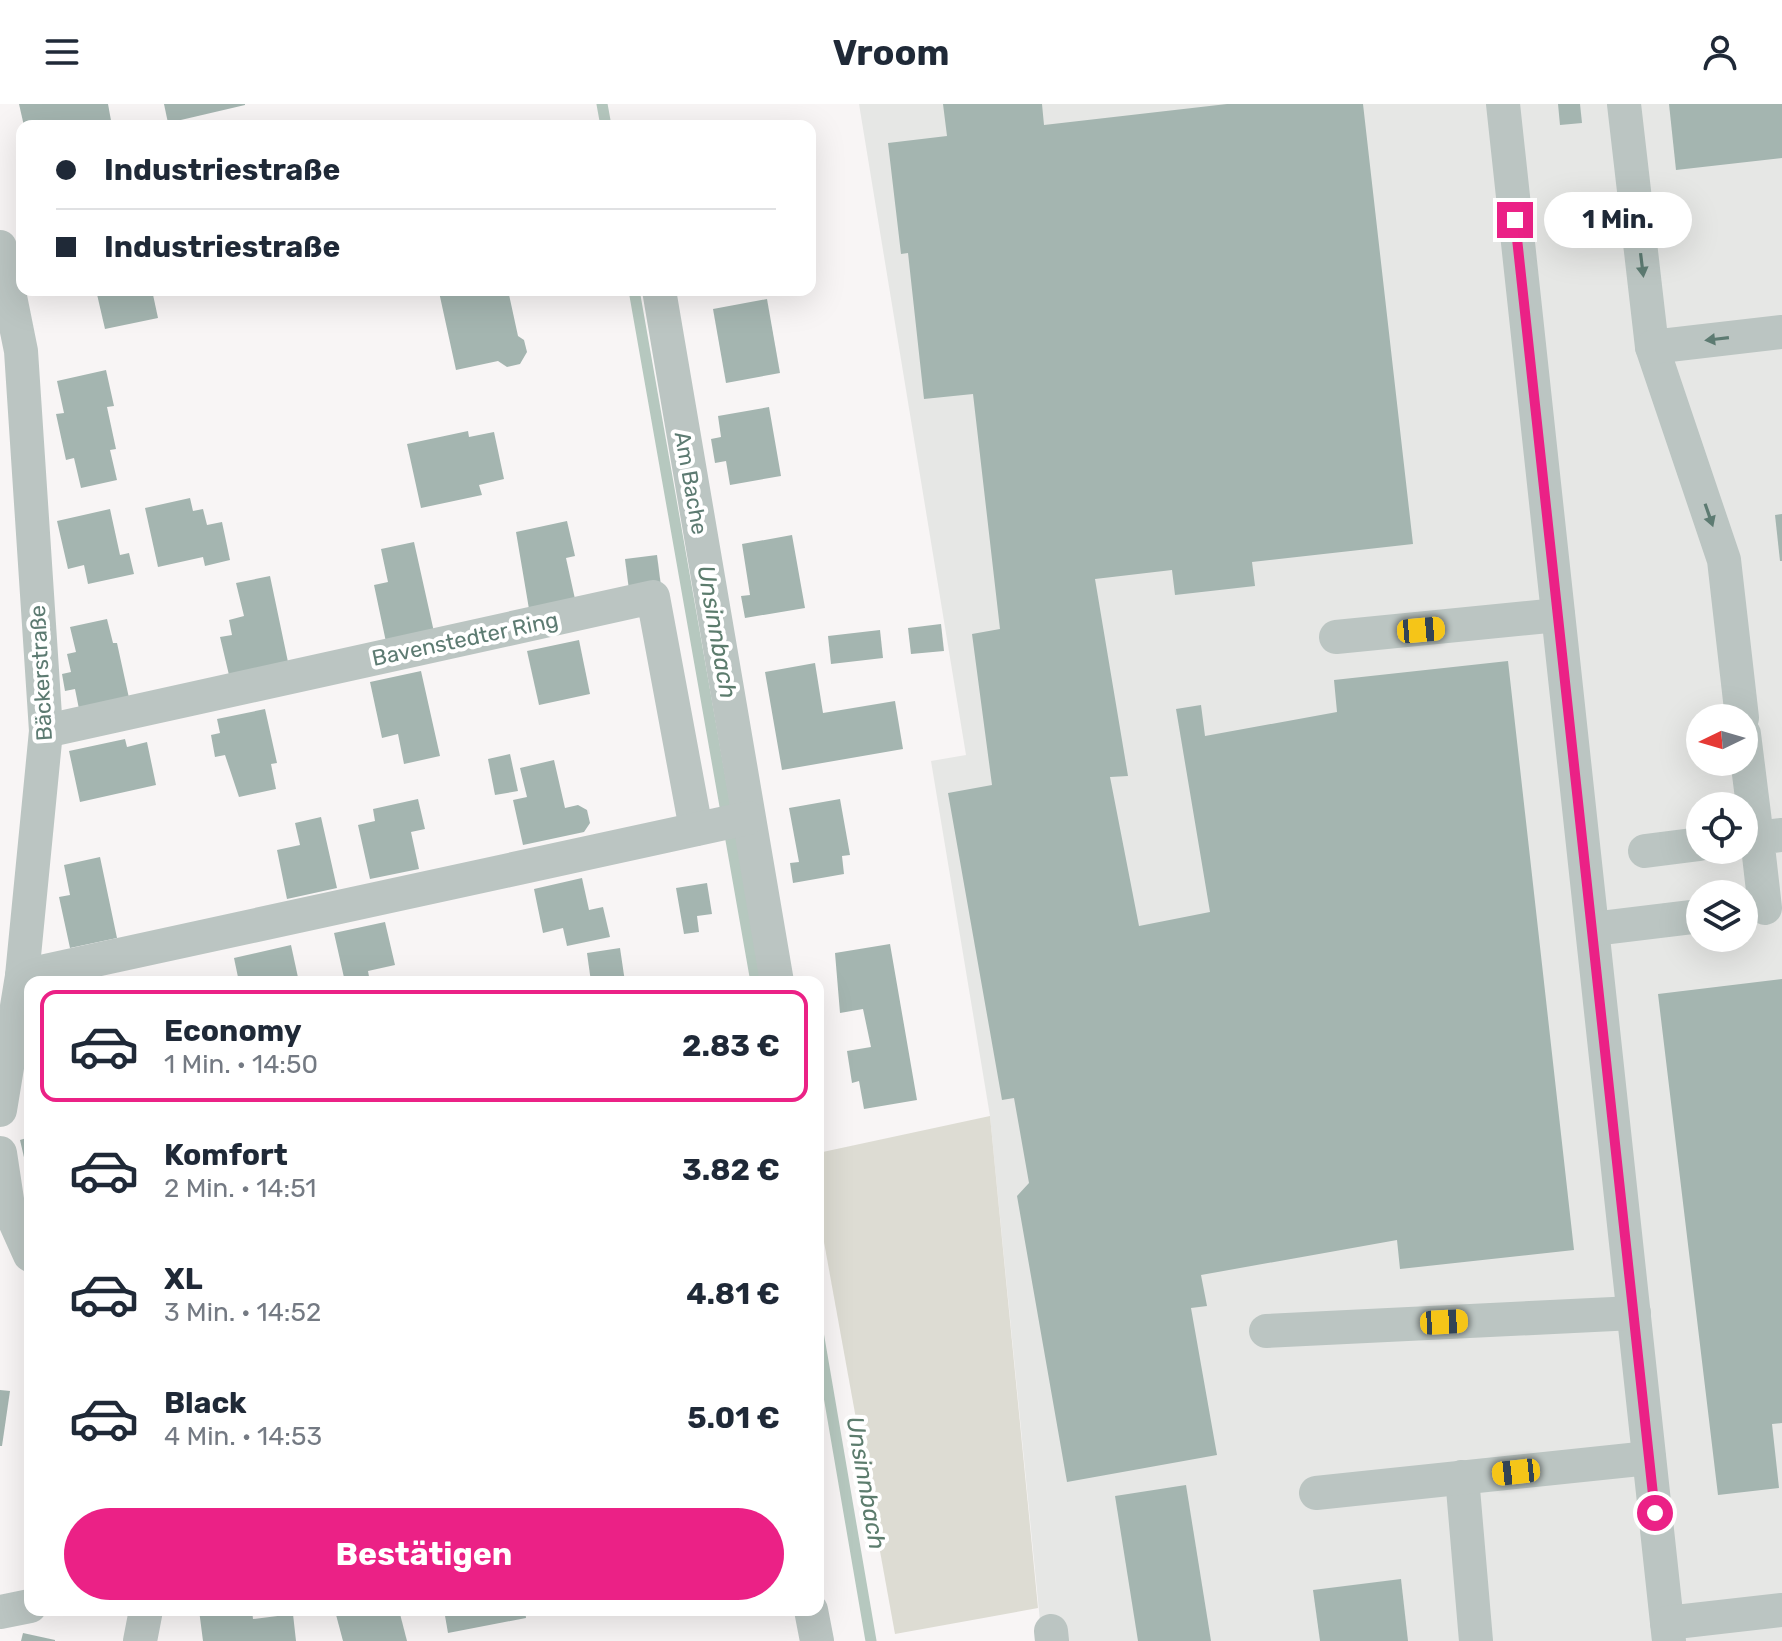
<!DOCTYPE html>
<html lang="de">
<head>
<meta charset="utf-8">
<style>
	body { margin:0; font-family:Rubik,sans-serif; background:#f2f2f3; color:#1f2937; height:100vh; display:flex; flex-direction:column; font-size:30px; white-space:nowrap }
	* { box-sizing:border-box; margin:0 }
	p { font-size:26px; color:#747a83 }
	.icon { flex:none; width:44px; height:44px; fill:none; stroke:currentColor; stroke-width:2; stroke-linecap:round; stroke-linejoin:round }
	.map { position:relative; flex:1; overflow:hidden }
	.panel { position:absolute; left:24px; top:872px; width:800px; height:640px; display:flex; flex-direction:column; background:#fff; border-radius:16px; box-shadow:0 8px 32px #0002 }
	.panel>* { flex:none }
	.guide { position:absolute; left:16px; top:16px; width:800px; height:176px; border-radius:16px; box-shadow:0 8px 32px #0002; display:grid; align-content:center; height:176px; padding:0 40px; background:#fff }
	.needle { width:52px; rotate:265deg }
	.controls { position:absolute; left:1686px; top:600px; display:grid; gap:16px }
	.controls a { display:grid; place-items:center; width:72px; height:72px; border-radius:50%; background:#fff; box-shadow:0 8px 32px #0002; font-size:40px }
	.end { position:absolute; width:36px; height:36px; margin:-18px; border:10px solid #eb2186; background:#fff; box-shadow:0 0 0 4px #fff }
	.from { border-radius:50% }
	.bubble { position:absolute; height:56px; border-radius:28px; background:#fff; box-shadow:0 8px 32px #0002; font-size:26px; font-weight:700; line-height:56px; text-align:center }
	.car { position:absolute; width:24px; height:48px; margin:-24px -12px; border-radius:10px; box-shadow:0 0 6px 2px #0007; background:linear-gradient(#f5c518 24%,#345 0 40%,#f5c518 0 76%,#345 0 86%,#f5c518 0) }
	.guide b { display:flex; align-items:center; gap:28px; height:76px; font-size:30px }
	.guide b+b { border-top:2px solid #e0e1e3 }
	.guide i { width:20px; height:20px; background:#1f2937 }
	ul { padding:14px 0 0; list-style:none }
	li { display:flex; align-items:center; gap:24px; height:112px; margin:0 16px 12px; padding:0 24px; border:4px solid transparent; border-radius:16px }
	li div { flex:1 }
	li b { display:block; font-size:30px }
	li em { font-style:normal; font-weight:700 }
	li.active { border-color:#eb2186 }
	li>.icon { width:72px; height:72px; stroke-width:1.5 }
	.action { display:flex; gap:16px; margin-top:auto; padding:16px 40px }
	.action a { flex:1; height:92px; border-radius:48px; background:#eb2186; color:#fff; font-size:32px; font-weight:700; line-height:92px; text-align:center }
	header { display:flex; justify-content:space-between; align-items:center; height:104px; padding:0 40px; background:#fff; font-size:36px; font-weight:700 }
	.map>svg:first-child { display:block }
	.built { fill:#e6e7e5; fill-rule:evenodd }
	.green { fill:#dddcd3 }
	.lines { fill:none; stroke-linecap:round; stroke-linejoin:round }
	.stream { stroke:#b6c8bf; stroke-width:11 }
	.building { fill:#a4b5b0 }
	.minor { stroke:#bbc5c2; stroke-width:34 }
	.oneway { fill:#5d7b72 }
	.route { stroke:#eb2186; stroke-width:10 }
	.labels { text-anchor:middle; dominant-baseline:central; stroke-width:8; stroke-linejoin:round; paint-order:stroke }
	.street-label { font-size:22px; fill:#5d7b72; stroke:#fff }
	.water-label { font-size:24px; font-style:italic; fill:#5c7c6d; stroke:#fff }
</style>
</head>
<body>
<header><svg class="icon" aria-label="menu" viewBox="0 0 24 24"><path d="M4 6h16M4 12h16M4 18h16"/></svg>Vroom<svg class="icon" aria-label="person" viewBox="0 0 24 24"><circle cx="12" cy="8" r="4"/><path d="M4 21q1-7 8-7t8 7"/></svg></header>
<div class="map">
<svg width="1782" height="1537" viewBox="0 0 1782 1537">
	<rect width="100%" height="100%" fill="#f8f5f5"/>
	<!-- built -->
	<path class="built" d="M859,0H1782V1537H1042L990,1012L931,657L966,651ZM1700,614H1744V658H1700ZM1700,702H1744V746H1700ZM1700,790H1744V834H1700Z"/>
	<!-- green -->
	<polygon class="green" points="990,1012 1038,1504 895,1530 818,1105 818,1049"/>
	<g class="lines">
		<!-- stream -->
		<g class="stream">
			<polyline points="602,0 606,22"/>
			<polyline points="634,186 756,878"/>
			<polyline points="818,1228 871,1537"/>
		</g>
	</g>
	<!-- building -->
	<g class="building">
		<polygon points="19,0 108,0 112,22 24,22"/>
		<polygon points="164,0 245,0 245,1 168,19"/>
		<polygon points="943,0 1042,0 1044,21 1227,0 1363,0 1413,440 1252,458 1255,482 1175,491 1172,466 1095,475 1128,672 1110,673 1139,822 1210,808 1176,605 1201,601 1205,632 1337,608 1334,576 1508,557 1574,1146 1400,1165 1397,1136 1201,1171 1207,1202 1191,1204 1217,1351 1067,1378 1017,1092 1029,1079 1014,994 1002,996 948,689 992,681 972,530 1000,525 973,290 924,295 908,149 901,150 888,39 947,32"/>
		<polygon points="1558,0 1580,0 1582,19 1560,21"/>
		<polygon points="1669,0 1782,0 1782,54 1676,66"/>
		<polygon points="96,186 152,186 158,214 105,225"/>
		<polygon points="448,186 508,186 518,232 524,236 527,248 520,260 507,263 498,257 456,266 439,188"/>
		<polygon points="767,195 780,269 726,279 713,205"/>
		<polygon points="106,266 114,302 107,303 116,345 110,346 117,376 81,384 74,354 66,356 56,310 64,309 57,277"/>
		<polygon points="769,303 781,372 730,381 726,357 715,359 711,335 721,333 718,312"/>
		<polygon points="468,327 469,333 494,328 504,375 479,381 482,391 421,404 407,340"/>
		<polygon points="190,394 193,407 203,405 207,421 222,418 230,456 205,462 203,453 158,463 145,404"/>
		<polygon points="110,405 120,451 129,449 134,470 88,480 84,461 68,465 57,417"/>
		<polygon points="1782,410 1782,457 1780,457 1775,411"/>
		<polygon points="567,417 575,452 566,454 575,495 529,505 516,428"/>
		<polygon points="792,431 805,504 745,514 741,492 750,491 742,440"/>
		<polygon points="414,438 434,528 386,538 374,481 388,478 381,445"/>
		<polygon points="657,451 661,482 629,486 625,455"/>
		<polygon points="270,472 288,558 229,571 220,533 232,531 229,516 244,512 236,479"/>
		<polygon points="107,515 113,539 117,539 129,594 79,605 75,585 65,587 62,570 71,568 67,550 76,548 70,523"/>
		<polygon points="941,520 944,547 911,550 908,524"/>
		<polygon points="880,526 883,554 831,560 828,532"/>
		<polygon points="579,536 590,590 539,601 527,547"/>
		<polygon points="815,559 823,609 895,597 903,645 782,666 765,568"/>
		<polygon points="421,567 440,652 404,660 398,630 382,634 370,578"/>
		<polygon points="265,605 277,659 271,660 276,685 239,693 225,651 215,653 211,631 220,629 217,615"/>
		<polygon points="125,635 127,643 147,638 156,681 80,698 69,647"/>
		<polygon points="510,650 518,687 495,691 488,655"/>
		<polygon points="554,656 565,704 578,701 587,706 590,719 584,728 523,741 513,696 527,693 520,664"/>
		<polygon points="418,695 425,725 411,728 419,765 370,775 358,721 375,717 373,705"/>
		<polygon points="840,695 850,751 842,752 844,770 793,779 790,759 799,758 789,704"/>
		<polygon points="321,713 337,784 287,795 277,746 300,741 295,719"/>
		<polygon points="100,753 117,834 70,844 59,793 70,791 64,761"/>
		<polygon points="582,774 589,806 603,803 610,833 567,842 563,824 543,829 534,785"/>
		<polygon points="707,779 712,810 697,812 699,828 684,830 676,784"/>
		<polygon points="385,818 395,861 368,867 370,878 345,878 334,829"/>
		<polygon points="890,840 917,996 864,1005 859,977 852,979 847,947 871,943 863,905 840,909 835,849"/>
		<polygon points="291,841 299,878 239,878 234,854"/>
		<polygon points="620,844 625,878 591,878 587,849"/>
		<polygon points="1782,875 1782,1319 1772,1320 1779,1384 1718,1391 1658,890"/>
		<polygon points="30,1033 30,1075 29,1075 20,1036"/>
		<polygon points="0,1286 10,1287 2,1342 0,1342"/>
		<polygon points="1186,1381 1211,1537 1138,1537 1115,1392"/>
		<polygon points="1401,1475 1408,1537 1320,1537 1313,1486"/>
		<polygon points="199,1506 252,1506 253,1515 293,1510 296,1537 203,1537"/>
		<polygon points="338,1506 399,1506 407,1537 343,1537 335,1507"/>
		<polygon points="444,1506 525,1506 526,1514 448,1529"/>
		<polygon points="23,1529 55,1536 55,1537 21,1537"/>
	</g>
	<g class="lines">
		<!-- minor -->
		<g class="minor">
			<polyline points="1503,0 1669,1537"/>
			<polyline points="1624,0 1652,243 1724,456 1742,614"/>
			<polyline points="0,143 21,247 46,627 22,872 0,1006"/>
			<polyline points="659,186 777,878"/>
			<polyline points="1652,243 1782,228"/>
			<polyline points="1336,533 1558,511"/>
			<polyline points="46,627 653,493 696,725"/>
			<polyline points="1744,630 1757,734 1744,735"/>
			<polyline points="1645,747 1700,740"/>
			<polyline points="1765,804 1757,734 1782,731"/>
			<polyline points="1593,825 1700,812"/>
			<polyline points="22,872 748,714"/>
			<polyline points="0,1049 8,1102 30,1151"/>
			<polyline points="1266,1227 1634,1209"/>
			<polyline points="1462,1373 1476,1537"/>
			<polyline points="1316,1389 1649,1354"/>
			<polyline points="811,1506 817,1537"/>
			<polyline points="0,1508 30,1502"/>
			<polyline points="1667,1519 1782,1506"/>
			<polyline points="1051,1527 1052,1537"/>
			<polyline points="140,1537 146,1506"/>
		</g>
	</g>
	<!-- one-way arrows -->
	<defs><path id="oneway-solid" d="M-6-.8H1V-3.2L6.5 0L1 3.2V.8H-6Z" transform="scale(2)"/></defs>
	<g class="oneway">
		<use href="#oneway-solid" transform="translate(1642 161) rotate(83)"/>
		<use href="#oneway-solid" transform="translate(1717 235) rotate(173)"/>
		<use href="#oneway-solid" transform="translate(1709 411) rotate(71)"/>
	</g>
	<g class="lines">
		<!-- route -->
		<polyline class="route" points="1515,116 1655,1409"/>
	</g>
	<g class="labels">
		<!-- street labels -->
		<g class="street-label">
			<text transform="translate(691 379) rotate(80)">Am Bache</text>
			<text transform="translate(465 535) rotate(-12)">Bavenstedter Ring</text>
			<text transform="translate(41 569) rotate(-93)">Bäckerstraße</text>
		</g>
		<!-- water labels -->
		<g class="water-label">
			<text transform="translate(717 528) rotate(80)">Unsinnbach</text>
			<text transform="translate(866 1379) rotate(80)">Unsinnbach</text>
		</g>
	</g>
</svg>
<div class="controls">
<a><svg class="needle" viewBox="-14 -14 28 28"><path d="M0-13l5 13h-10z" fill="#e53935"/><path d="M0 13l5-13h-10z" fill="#747a83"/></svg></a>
<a><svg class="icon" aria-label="locate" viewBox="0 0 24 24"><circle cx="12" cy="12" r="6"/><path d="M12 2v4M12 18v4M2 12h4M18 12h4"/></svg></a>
<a><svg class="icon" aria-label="layers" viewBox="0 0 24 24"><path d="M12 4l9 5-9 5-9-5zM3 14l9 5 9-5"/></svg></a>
</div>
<i class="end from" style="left:1655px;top:1409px"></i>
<i class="end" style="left:1515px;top:116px"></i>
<div class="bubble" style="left:1544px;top:88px;width:148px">1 Min.</div>
<i class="car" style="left:1421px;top:526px;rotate:85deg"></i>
<i class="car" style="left:1444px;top:1218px;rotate:87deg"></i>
<i class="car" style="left:1516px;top:1368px;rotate:264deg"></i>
<div class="guide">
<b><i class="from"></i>Industriestraße</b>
<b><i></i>Industriestraße</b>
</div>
<section class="panel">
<ul>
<li class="active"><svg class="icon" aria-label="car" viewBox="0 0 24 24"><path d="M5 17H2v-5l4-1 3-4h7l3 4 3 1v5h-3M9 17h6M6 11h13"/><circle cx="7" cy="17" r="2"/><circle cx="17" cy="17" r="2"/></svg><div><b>Economy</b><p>1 Min. · 14:50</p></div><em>2.83 €</em></li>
<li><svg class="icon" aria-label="car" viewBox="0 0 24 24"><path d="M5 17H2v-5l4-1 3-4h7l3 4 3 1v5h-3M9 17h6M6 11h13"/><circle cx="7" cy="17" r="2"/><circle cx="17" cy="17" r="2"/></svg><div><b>Komfort</b><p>2 Min. · 14:51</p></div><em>3.82 €</em></li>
<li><svg class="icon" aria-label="car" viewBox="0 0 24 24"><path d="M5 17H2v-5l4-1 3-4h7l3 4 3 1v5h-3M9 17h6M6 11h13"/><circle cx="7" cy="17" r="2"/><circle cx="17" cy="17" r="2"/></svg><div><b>XL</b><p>3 Min. · 14:52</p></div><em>4.81 €</em></li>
<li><svg class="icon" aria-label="car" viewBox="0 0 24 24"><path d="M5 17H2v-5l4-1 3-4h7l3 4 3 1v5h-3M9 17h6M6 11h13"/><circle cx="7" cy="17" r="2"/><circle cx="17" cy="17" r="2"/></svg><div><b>Black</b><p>4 Min. · 14:53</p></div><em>5.01 €</em></li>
</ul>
<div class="action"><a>Bestätigen</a></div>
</section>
</div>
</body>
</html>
